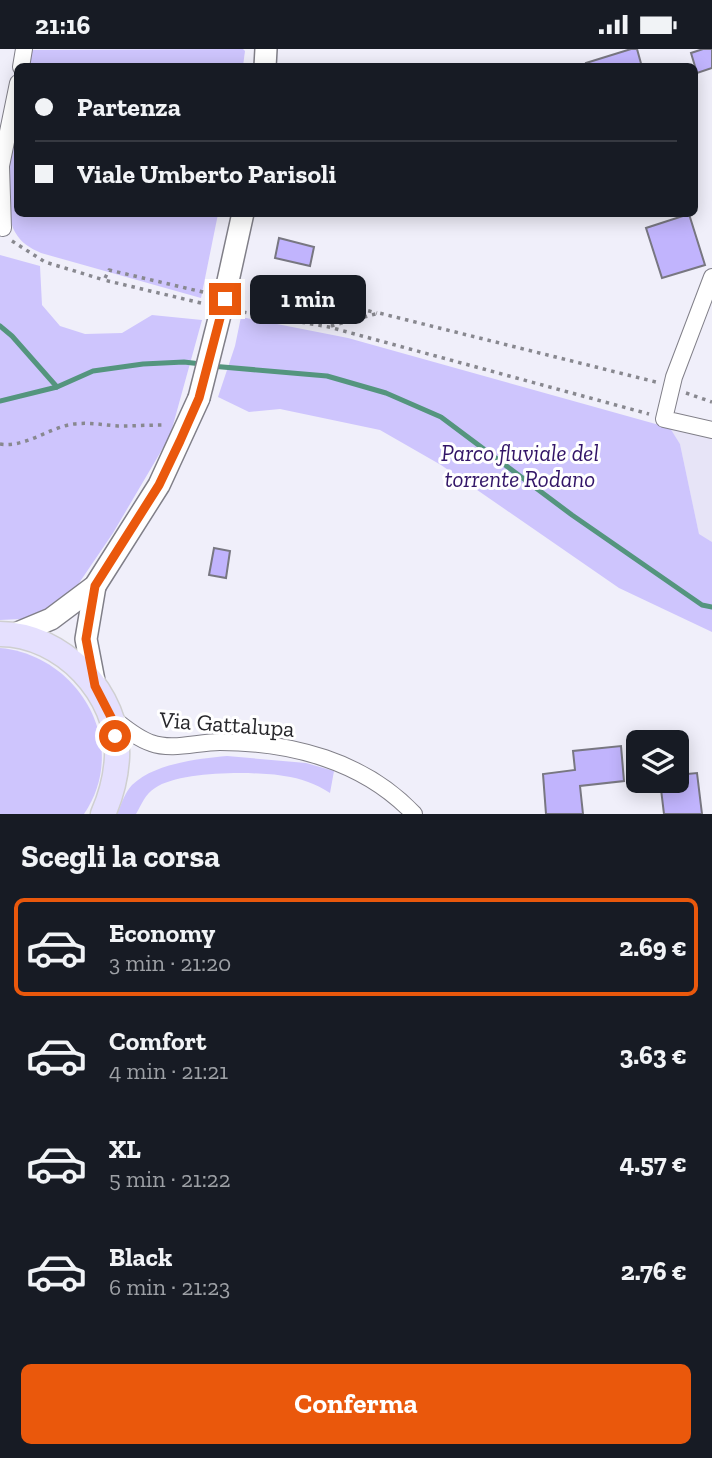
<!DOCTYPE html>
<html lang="it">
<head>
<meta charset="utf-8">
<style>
	body { margin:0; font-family:"Zilla Slab",serif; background:#20242c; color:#f1f3f6; height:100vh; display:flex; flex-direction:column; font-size:26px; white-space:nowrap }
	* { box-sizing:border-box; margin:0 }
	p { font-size:23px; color:#9ea1a6 }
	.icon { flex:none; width:38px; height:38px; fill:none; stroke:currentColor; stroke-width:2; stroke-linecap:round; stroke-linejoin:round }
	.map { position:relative; height:765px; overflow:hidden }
	.panel { display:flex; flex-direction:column; background:#171b24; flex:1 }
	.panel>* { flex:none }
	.guide { position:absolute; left:14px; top:14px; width:684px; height:154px; border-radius:10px; box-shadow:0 4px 18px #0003; display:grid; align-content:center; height:154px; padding:0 21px; background:#171b24 }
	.fabs { position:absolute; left:626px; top:681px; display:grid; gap:14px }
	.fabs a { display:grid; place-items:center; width:63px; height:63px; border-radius:10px; background:#171b24; box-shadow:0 4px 18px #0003; font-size:35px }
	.end { position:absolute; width:32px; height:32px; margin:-16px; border:9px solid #ea580c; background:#fff; box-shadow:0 0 0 4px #fff }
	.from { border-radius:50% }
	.bubble { position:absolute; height:49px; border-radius:10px; background:#171b24; box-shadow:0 4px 18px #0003; font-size:23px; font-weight:800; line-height:49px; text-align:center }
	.guide b { display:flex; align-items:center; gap:24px; height:66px; font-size:26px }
	.guide b+b { border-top:2px solid #363941 }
	.guide i { width:18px; height:18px; background:#f1f3f6 }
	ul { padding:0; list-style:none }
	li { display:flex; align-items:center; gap:21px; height:98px; margin:0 14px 10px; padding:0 7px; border:4px solid transparent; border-radius:10px }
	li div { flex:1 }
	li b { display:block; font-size:26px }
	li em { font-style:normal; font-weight:800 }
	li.on { border-color:#ea580c }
	li>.icon { width:63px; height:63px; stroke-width:1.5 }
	h2 { padding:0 21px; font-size:32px; line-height:84px }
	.cta { display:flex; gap:14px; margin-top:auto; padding:14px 21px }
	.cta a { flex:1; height:80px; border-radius:10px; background:#ea580c; color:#fff; font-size:28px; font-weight:800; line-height:80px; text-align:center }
	.status { display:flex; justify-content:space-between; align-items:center; height:49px; padding:0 35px; background:#171b24; direction:ltr }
	.status svg { height:19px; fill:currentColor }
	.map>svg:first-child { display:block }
	.built { fill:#e7e4f7 }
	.green { fill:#cec5fd }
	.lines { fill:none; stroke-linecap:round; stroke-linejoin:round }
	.stream { stroke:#54957e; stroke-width:5 }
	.building { fill:#c1b4fd; stroke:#787781; stroke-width:2 }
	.minor-casing { stroke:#807f88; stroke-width:18 }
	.secondary-casing { stroke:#807f88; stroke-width:24 }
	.primary-casing { stroke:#cfcfd0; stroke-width:27 }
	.path { stroke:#88888f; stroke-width:3.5; stroke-dasharray:3.5 5; stroke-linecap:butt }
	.minor { stroke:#fff; stroke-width:16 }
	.secondary { stroke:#fff; stroke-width:21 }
	.primary { stroke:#e5e0fe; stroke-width:24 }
	.secondary-bridge-casing { stroke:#807f88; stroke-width:24; stroke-linecap:butt }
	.secondary-bridge { stroke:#fff; stroke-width:21 }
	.route { stroke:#ea580c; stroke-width:9 }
	.labels { text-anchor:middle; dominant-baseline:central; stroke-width:6; stroke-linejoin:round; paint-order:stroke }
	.park-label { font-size:23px; font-style:italic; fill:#321567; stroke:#fff }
	.street-label { font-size:23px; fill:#27272b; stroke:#fff }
</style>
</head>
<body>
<div class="status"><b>21:16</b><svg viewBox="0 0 49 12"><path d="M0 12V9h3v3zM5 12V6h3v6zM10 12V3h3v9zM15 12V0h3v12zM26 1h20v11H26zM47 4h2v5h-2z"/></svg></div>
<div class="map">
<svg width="712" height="765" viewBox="0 0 712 765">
	<rect width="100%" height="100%" fill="#f0effa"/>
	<!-- built -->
	<polygon class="built" points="664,370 712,381 712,493 699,486 680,395"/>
	<!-- green -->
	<g class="green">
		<polygon points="243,0 245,2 243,17 27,18 30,1"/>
		<path d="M17,68L18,164L218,165L201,249L41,204C30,199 21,194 15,183C1,157 12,97 17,68Z"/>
		<polygon points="0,206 40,217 42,256 60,277 85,285 122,284 152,266 202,271 170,387 113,484 77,537 52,560 21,570 0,571"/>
		<polygon points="241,268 348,289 670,379 680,395 699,485 712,493 712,583 619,539 441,416 380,381 280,360 249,363 218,348 235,297"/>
		<path d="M0,599C79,606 131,696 84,765H0Z"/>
		<path d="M227,707L306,714L334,722L330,744C316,735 301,729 284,727C254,722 180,722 155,739C145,745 142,755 136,765H117C121,756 125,743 132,736C155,714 198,710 227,707Z"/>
	</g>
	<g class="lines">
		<!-- stream -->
		<g class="stream">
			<polyline points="0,277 12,287 57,338"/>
			<polyline points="211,317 327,327 386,344 441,368 572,466 702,556 712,558"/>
			<polyline points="0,352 57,338 93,322 143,315 184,313 201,315"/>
		</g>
	</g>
	<!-- building -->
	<g class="building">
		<polygon points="631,0 637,0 642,18 587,18 586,14"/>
		<polygon points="703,0 712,0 712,19 697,24 691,4"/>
		<polygon points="689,165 705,216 662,229 646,179"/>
		<polygon points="279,189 314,198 310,217 275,209"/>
		<polygon points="214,499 230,502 226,529 209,526"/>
		<polygon points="621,697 624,732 580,737 583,765 546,765 543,725 575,721 573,702"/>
		<polygon points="697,724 702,765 664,765 661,740 677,738 677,726"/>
	</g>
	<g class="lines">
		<!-- minor casing -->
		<g class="minor-casing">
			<g id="minor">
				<polyline points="21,18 24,0"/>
				<polyline points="3,179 1,117 18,34"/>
				<polyline points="712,228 674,328 664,370 712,381"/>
				<path d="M111,668C123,677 136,689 151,694C173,702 197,693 220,693C291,693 364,712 414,765"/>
			</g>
		</g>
		<!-- secondary casing -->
		<g class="secondary-casing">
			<g id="secondary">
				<polyline points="265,18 266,0"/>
				<polyline points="224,250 243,164"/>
				<polyline points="95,537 86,590 95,637"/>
				<polyline points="15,585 51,570 95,537 159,436 199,349"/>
			</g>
		</g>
		<!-- primary casing -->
		<g class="primary-casing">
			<path id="primary" d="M0,585C62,585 120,645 117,708C116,728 111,747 103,765"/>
		</g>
		<!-- path -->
		<g class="path">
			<polyline points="12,192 45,213 104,231"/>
			<polyline points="327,251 377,264"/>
			<polyline points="201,254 104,231 109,221 207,244"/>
			<polyline points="243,263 329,278 649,365"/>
			<polyline points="331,277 379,264 656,333"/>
			<polyline points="686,344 712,353"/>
			<path d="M0,395C26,399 49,378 74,375C89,373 103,376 118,377C133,377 148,376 163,376L165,374"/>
		</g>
		<!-- minor -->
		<use href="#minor" class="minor"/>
		<!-- secondary -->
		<use href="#secondary" class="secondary"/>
		<!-- primary -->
		<use href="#primary" class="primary"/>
		<!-- secondary-bridge casing -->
		<g class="secondary-bridge-casing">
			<polyline id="secondary-bridge" points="199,349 224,250"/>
		</g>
		<!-- secondary-bridge -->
		<use href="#secondary-bridge" class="secondary-bridge"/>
	</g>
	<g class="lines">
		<!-- route -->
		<polyline class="route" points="115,687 111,668 95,637 86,590 95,537 159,436 180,392 199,349 225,250"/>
	</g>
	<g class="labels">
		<!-- park labels -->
		<g class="park-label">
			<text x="520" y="404">Parco fluviale del<tspan x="520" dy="26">torrente Rodano</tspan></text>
		</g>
		<!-- street labels -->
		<g class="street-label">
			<text transform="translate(227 675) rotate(4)">Via Gattalupa</text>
		</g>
	</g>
</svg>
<div class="fabs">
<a><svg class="icon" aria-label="layers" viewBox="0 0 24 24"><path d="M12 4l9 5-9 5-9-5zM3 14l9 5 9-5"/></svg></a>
</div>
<i class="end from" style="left:115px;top:687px"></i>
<i class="end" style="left:225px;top:250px"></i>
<div class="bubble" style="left:250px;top:226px;width:116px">1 min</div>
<div class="guide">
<b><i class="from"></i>Partenza</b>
<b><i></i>Viale Umberto Parisoli</b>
</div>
</div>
<section class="panel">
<h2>Scegli la corsa</h2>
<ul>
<li class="on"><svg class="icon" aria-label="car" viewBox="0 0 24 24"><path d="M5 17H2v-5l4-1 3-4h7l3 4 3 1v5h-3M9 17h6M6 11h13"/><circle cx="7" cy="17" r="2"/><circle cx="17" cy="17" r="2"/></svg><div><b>Economy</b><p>3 min · 21:20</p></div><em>2.69 €</em></li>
<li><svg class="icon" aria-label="car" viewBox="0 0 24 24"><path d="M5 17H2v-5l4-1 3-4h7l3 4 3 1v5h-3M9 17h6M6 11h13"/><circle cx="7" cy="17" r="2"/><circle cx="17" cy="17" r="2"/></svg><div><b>Comfort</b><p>4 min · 21:21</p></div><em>3.63 €</em></li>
<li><svg class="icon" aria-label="car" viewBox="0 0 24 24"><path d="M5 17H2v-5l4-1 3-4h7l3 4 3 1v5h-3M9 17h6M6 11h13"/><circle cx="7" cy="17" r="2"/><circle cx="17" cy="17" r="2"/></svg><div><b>XL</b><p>5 min · 21:22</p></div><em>4.57 €</em></li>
<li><svg class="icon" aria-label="car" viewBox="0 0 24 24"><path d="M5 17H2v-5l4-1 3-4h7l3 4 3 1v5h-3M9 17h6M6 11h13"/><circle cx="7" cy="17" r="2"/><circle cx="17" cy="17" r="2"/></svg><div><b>Black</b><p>6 min · 21:23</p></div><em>2.76 €</em></li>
</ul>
<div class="cta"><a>Conferma</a></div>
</section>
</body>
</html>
